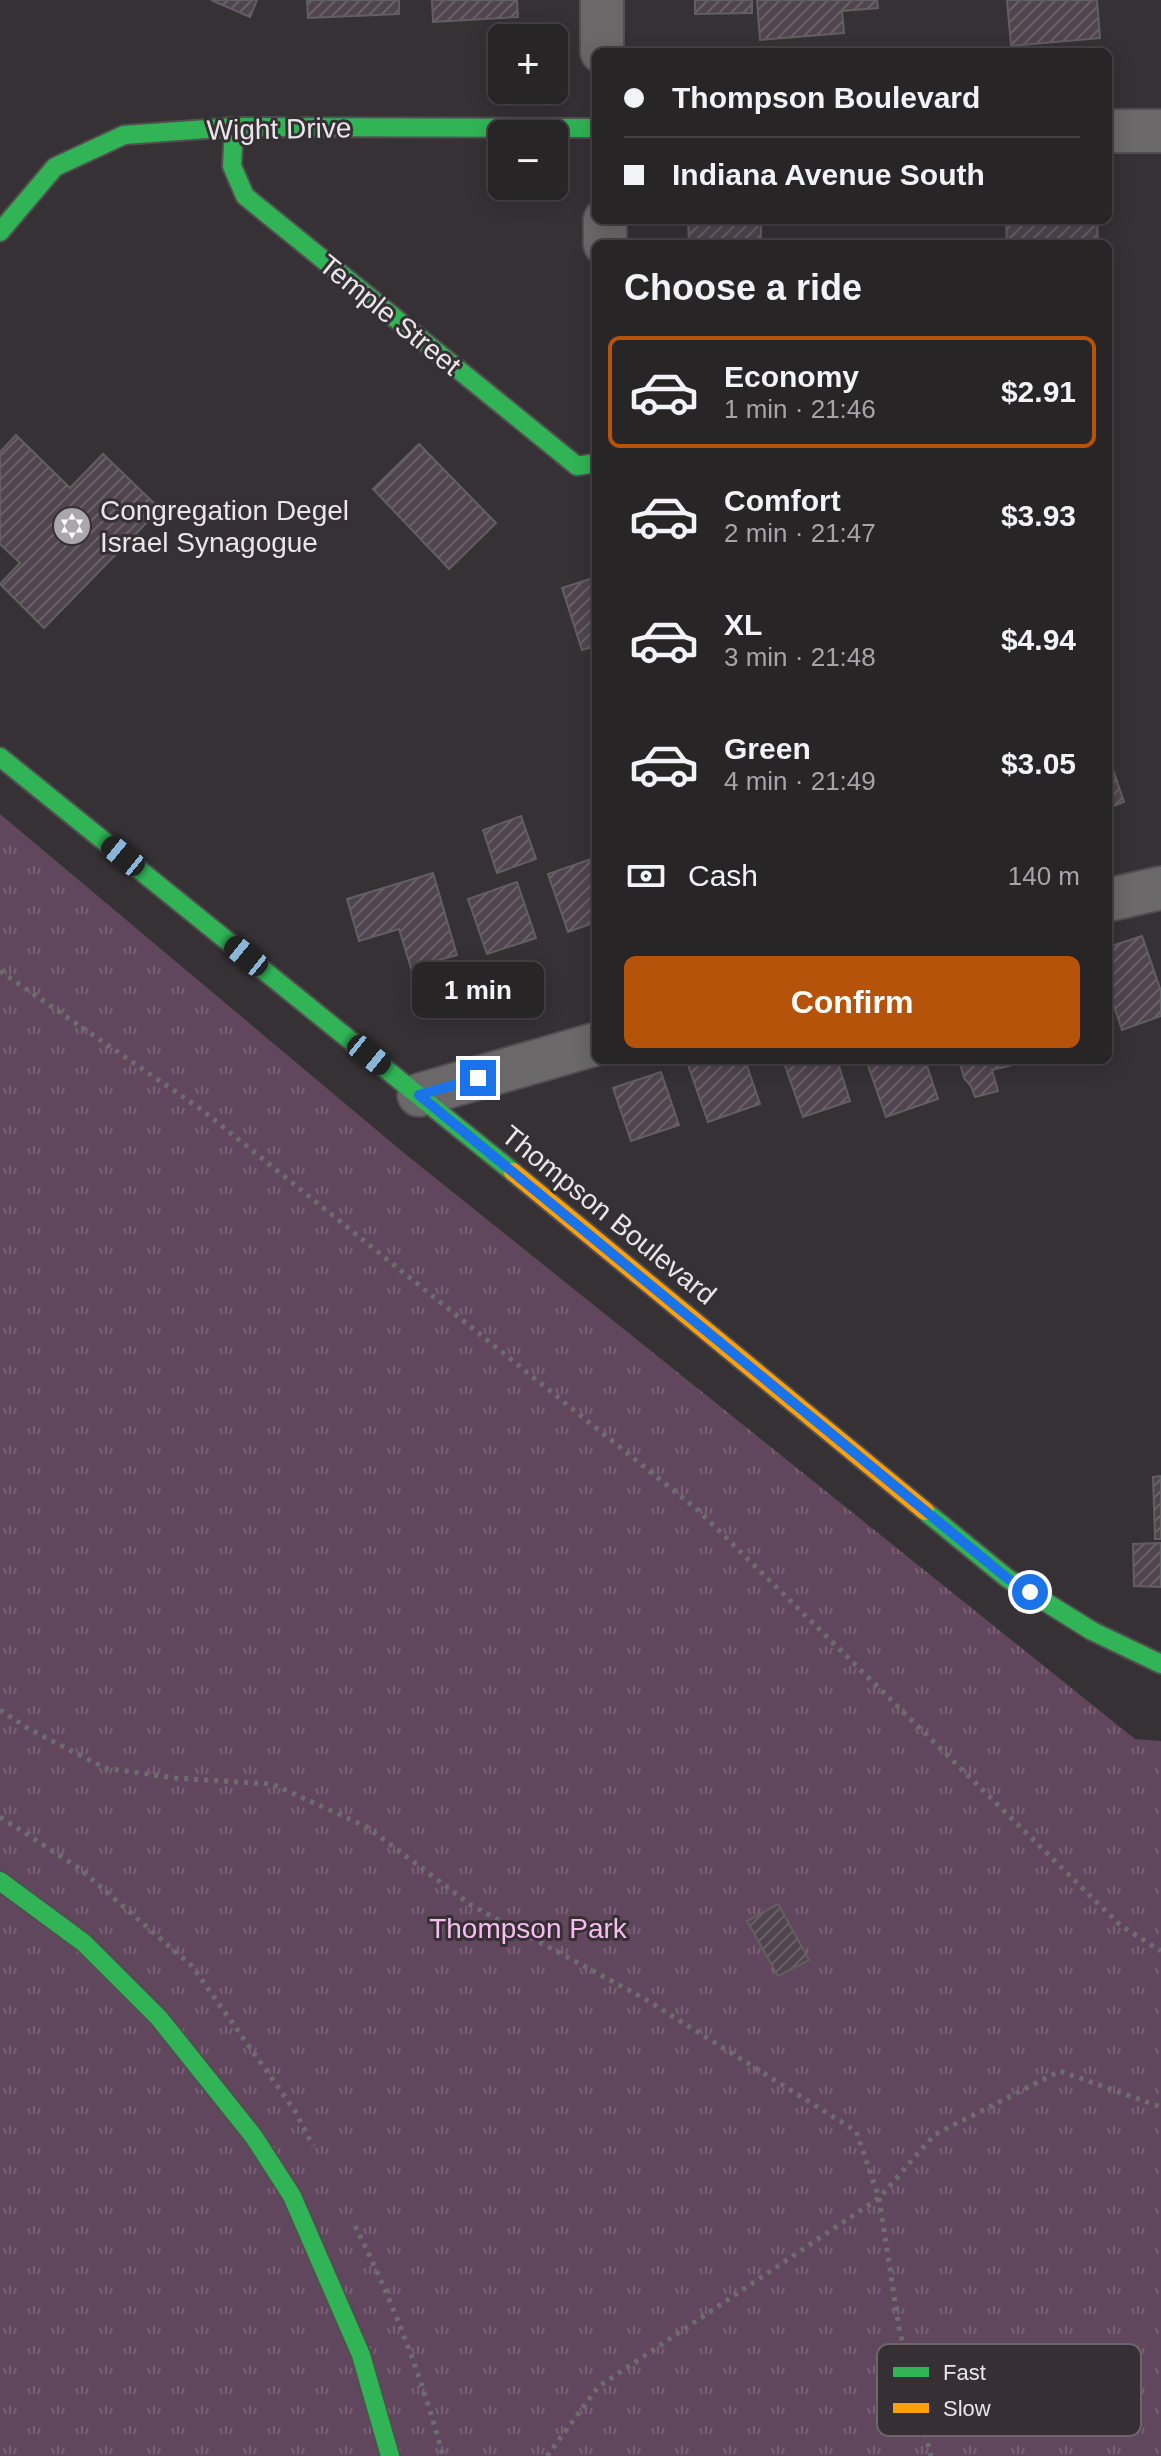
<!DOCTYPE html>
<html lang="en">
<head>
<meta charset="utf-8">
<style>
	body { margin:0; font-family:Helvetica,sans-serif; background:#302d2f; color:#f1f3f6; height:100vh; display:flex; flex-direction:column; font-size:30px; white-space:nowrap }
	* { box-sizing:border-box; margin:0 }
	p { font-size:26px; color:#a5a5a7 }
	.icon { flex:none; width:44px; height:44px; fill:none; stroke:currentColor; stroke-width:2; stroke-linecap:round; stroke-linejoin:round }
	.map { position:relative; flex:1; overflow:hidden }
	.sheet { position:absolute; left:592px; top:240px; width:520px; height:824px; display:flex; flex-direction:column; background:#282527; border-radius:12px; box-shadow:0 4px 20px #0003,0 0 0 2px #444244 }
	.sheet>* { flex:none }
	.hud { position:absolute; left:592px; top:48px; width:520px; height:176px; border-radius:12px; box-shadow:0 4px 20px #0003,0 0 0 2px #444244; display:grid; align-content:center; height:176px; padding:0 32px; background:#282527 }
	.tools { position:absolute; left:488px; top:24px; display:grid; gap:16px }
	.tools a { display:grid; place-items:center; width:80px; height:80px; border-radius:12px; background:#282527; box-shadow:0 4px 20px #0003,0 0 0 2px #444244; font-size:40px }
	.end { position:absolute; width:36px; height:36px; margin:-18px; border:10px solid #1a73e8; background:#fff; box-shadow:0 0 0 4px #fff }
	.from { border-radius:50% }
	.bubble { position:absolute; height:56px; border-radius:12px; background:#282527; box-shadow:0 4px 20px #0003,0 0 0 2px #444244; font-size:26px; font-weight:600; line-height:56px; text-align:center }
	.car { position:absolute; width:24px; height:48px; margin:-24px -12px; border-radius:10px; box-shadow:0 0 6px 2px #0007; background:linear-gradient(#222 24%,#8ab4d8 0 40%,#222 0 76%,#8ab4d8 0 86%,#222 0) }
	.hud b { display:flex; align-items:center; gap:28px; height:76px; font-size:30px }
	.hud b+b { border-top:2px solid #444244 }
	.hud i { width:20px; height:20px; background:#f1f3f6 }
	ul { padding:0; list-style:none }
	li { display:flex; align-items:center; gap:24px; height:112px; margin:0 16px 12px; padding:0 16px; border:4px solid transparent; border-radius:12px }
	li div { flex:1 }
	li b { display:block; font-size:30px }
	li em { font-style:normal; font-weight:600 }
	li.active { border-color:#b45309 }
	li>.icon { width:72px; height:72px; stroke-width:1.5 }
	h2 { padding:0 32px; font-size:36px; line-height:96px }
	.pay { display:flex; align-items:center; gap:20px; height:88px; padding:0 32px; font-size:30px }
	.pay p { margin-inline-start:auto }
	.button { display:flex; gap:16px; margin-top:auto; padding:16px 32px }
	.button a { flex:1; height:92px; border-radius:12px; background:#b45309; color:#fff; font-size:32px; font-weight:600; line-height:92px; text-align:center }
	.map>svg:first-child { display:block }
	.park { fill:url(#park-tufts) }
	.building { fill:url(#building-hatch); stroke:#625f61; stroke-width:2 }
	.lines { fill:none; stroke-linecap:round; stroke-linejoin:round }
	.street-casing { stroke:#524e51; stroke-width:46 }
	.fast-casing { stroke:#524e51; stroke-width:22 }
	.slow-casing { stroke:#524e51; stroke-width:22 }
	.path { stroke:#6f6c6f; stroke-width:5; stroke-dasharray:4 6; stroke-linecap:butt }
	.street { stroke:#6b686a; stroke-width:42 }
	.fast { stroke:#30b455; stroke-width:18 }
	.slow { stroke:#ff9f0a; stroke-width:18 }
	.route { stroke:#1a73e8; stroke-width:10 }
	.labels { text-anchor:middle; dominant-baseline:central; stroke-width:6; stroke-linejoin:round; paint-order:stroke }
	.street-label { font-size:28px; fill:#e9e5e8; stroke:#363035 }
	.poi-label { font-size:28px; fill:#e9e5e8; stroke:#363035; text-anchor:start }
	.park-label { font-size:28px; fill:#f7bcf0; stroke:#363035 }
	.key { fill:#363035; stroke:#6c666b; stroke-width:2 }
	.key-label { font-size:22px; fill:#e9e5e8 }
</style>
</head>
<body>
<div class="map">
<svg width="1161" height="2456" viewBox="0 0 1161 2456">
	<defs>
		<pattern id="park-tufts" width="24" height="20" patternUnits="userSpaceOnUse" patternTransform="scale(2)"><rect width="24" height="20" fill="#61475e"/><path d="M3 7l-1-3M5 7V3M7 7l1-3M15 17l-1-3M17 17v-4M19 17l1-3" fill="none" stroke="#786175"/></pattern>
		<pattern id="building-hatch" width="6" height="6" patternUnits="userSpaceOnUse" patternTransform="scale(2)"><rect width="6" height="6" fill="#50454f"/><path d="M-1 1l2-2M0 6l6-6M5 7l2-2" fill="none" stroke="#696068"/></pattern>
	</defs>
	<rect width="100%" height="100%" fill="#353134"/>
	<!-- park -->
	<polygon class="park" points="0,814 404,1153 1135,1739 1161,1741 1161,2456 0,2456"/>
	<!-- building -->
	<g class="building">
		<polygon points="211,0 257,0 250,17"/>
		<polygon points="307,0 399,0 399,14 308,18"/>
		<polygon points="432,0 517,0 518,17 433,22"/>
		<polygon points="695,0 752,0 752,13 695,14"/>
		<polygon points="757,0 877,0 878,8 842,11 844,33 760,40"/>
		<polygon points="1007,0 1097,0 1100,38 1011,46"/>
		<polygon points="688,220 740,220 741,223 761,223 761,244 689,244"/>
		<polygon points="1006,220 1097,220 1098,244 1007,244"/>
		<polygon points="16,435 70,488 103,454 160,509 44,628 0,584 20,563 0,544 0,452"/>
		<polygon points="419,444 496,523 449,569 373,489"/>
		<polygon points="596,577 596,646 582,650 562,588"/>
		<polygon points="1108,755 1124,802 1108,808"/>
		<polygon points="521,816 536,859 497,873 483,830"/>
		<polygon points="594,858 596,922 568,932 548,874"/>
		<polygon points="433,873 457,955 411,968 399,929 359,941 347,899"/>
		<polygon points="517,882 536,938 487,954 468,899"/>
		<polygon points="1142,936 1161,991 1161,1016 1122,1030 1108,988 1108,947"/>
		<polygon points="703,1060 745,1060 760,1104 708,1122 688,1065"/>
		<polygon points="783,1060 837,1060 850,1101 803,1117"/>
		<polygon points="866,1060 925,1060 938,1099 886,1117"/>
		<polygon points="959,1060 1016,1060 1017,1064 992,1070 998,1091 975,1097 971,1086 964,1078"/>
		<polygon points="661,1072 679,1125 631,1141 613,1088"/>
		<polygon points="1161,1476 1161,1539 1155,1539 1153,1477"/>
		<polygon points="1161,1543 1161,1587 1134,1586 1133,1544"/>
		<polygon points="778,1904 809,1960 778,1976 747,1921"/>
	</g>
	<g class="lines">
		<!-- street casing -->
		<g class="street-casing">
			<g id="street">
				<polyline points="602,0 602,52"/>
				<polyline points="1108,131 1161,131"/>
				<polyline points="605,220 605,244"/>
				<polyline points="1108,900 1161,888"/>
				<polyline points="419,1095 596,1044"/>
			</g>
		</g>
		<!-- fast casing -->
		<g class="fast-casing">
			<g id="fast">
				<polyline points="234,127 232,166 245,196 577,466 596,463"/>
				<polyline points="0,232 55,167 124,135 234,127 596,128"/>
				<polyline points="0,757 513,1172"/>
				<polyline points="925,1511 1007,1578 1092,1631 1161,1664"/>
				<polyline points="0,1881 84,1943 159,2018 254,2137 292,2196 361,2355 390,2456"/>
			</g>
		</g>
		<!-- slow casing -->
		<g class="slow-casing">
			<polyline id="slow" points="513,1172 925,1511"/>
		</g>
		<!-- path -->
		<g class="path">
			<polyline points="0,971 202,1110 699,1511 1120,1925 1161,1951"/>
			<polyline points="0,1710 29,1729 105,1768 175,1778 272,1784 367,1827 471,1905 645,1999 856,2131 879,2198 899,2328 931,2456"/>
			<polyline points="0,1817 79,1868 192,1966 295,2111 313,2146"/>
			<path d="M355,2226C392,2299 422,2377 443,2456"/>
			<polyline points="547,2456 598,2387 879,2198 934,2135 1060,2071 1161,2107"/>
		</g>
		<!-- street -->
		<use href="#street" class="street"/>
		<!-- fast -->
		<use href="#fast" class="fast"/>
		<!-- slow -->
		<use href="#slow" class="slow"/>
	</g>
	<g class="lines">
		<!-- route -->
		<polyline class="route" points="478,1078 419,1095 1007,1578 1030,1592"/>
	</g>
	<!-- icons -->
	<defs>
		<g id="synagogue-disc" transform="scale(2)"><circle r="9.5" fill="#aaa6a9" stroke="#363035"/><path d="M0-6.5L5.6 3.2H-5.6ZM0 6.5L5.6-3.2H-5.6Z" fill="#fff"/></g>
	</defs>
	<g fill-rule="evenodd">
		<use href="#synagogue-disc" x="72" y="526"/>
	</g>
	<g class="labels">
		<!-- street labels -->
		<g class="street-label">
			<text transform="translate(279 129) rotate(-1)">Wight Drive</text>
			<text transform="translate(390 315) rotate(39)">Temple Street</text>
			<text transform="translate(609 1215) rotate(39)">Thompson Boulevard</text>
		</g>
		<!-- poi labels -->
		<g class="poi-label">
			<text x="100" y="510">Congregation Degel<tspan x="100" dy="32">Israel Synagogue</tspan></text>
		</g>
		<!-- park labels -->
		<g class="park-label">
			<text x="528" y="1928">Thompson Park</text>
		</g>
	</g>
	<!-- legend -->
	<rect x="877" y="2344" width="264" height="92" rx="12" class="key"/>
	<rect x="893" y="2367" width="36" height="10" fill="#30b455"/>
	<rect x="893" y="2403" width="36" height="10" fill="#ff9f0a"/>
	<g class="key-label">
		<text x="943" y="2380">Fast</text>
		<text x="943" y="2416">Slow</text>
	</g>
</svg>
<div class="tools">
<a>+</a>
<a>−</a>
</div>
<i class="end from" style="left:1030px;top:1592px"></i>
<i class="end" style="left:478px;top:1078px"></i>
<div class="bubble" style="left:412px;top:962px;width:132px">1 min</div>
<i class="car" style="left:123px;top:856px;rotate:309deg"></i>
<i class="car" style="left:246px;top:956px;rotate:309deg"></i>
<i class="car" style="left:369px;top:1055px;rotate:129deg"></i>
<div class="hud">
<b><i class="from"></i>Thompson Boulevard</b>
<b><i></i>Indiana Avenue South</b>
</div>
<section class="sheet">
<h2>Choose a ride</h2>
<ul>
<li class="active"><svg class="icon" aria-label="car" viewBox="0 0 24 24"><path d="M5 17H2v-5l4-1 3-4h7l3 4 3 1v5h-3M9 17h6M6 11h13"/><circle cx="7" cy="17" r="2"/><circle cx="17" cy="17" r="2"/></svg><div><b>Economy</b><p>1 min · 21:46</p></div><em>$2.91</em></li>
<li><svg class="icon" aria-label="car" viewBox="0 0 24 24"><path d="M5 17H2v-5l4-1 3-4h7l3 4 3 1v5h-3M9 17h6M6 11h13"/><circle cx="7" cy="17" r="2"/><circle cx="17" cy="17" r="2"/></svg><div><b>Comfort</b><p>2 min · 21:47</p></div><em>$3.93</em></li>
<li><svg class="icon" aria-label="car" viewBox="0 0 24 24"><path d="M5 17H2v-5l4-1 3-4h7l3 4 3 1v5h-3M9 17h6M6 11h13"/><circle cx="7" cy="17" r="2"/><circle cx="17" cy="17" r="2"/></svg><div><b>XL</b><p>3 min · 21:48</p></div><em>$4.94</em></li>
<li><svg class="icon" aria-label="car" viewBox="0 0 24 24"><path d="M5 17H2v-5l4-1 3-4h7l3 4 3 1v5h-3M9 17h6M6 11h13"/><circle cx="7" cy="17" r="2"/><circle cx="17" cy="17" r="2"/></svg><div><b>Green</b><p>4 min · 21:49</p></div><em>$3.05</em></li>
</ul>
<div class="pay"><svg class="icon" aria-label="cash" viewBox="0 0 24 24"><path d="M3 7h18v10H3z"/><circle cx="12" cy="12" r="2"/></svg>Cash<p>140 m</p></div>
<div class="button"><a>Confirm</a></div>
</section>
</div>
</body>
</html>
